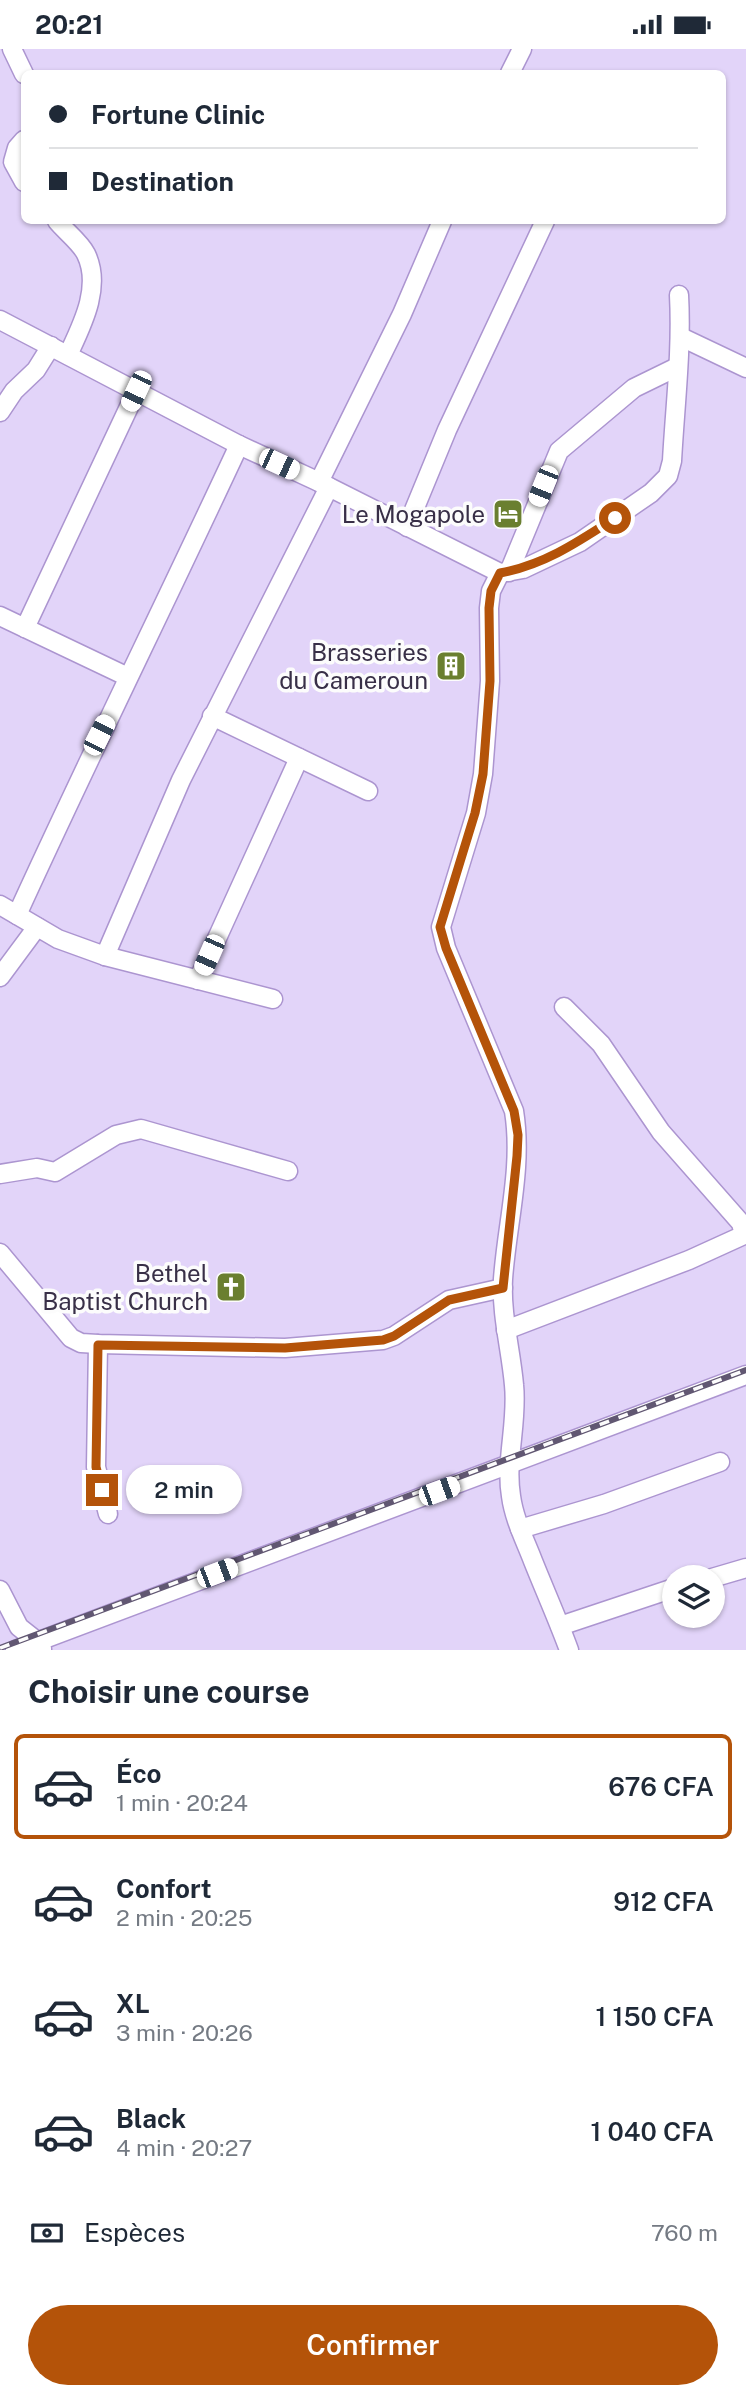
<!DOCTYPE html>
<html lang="fr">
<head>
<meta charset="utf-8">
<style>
	body { margin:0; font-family:"Public Sans",sans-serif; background:#f2f2f3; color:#1f2937; height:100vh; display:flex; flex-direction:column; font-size:26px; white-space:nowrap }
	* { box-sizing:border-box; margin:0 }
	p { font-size:23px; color:#747a83 }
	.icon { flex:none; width:38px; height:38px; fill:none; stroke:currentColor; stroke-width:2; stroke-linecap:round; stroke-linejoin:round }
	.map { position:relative; height:1601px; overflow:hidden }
	.sheet { display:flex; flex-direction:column; background:#fff; flex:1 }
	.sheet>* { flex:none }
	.hud { position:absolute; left:21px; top:21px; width:705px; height:154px; border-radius:10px; box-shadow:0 2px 5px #0004; display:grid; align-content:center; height:154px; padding:0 28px; background:#fff }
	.tools { position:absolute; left:662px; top:1516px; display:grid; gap:14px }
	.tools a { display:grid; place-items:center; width:63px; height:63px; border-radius:50%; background:#fff; box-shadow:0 2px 5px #0004; font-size:35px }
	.end { position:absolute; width:32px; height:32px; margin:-16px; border:9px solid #b45309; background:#fff; box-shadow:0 0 0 4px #fff }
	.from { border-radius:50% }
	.bubble { position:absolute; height:49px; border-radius:24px; background:#fff; box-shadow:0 2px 5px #0004; font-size:23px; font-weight:600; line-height:49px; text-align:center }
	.car { position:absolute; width:21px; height:42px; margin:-21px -10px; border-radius:9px; box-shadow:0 0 5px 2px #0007; background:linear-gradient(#fff 24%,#345 0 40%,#fff 0 76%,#345 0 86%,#fff 0) }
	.hud b { display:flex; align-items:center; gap:24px; height:66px; font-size:26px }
	.hud b+b { border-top:2px solid #e0e1e3 }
	.hud i { width:18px; height:18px; background:#1f2937 }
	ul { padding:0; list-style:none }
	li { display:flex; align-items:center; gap:21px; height:105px; margin:0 14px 10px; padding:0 14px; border:4px solid transparent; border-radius:10px }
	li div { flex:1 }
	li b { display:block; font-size:26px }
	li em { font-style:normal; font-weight:600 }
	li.active { border-color:#b45309 }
	li>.icon { width:63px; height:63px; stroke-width:1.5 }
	h2 { padding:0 28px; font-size:32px; line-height:84px }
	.pay { display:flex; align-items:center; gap:18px; height:77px; padding:0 28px; font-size:26px }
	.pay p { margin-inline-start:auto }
	.primary-button { display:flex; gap:14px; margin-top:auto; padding:14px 28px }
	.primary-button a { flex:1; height:80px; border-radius:42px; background:#b45309; color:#fff; font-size:28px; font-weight:600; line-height:80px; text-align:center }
	.status { display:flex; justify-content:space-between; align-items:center; height:49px; padding:0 35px; background:#fff; direction:ltr }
	.status svg { height:19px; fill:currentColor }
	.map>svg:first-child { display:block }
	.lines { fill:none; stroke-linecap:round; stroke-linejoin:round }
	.minor-casing { stroke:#ac95d0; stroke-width:21 }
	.minor { stroke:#fff; stroke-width:18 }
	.rail-casing { stroke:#615772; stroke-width:6 }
	.rail { stroke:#fcfcfc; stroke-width:3.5; stroke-dasharray:10; stroke-linecap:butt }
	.route { stroke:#b45309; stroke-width:9 }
	.labels { text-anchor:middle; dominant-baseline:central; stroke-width:7; stroke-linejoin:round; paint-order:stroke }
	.poi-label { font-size:24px; fill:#382f47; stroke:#fcfcfc; text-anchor:end }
</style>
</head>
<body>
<div class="status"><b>20:21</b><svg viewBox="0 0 49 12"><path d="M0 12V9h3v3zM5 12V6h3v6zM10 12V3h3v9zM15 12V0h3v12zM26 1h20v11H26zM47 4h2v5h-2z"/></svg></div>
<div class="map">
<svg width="746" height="1601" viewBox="0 0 746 1601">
	<rect width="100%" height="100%" fill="#e2d4f9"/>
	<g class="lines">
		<!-- minor casing -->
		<g class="minor-casing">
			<g id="minor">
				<polyline points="12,0 24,25"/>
				<polyline points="510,24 522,0"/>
				<polyline points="24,91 17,99 13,113 24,133"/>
				<path d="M57,172C65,182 80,193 86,205C102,238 82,276 68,306"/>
				<path d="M0,271L239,396L319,433L500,524L523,520L580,493L651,444L668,427L672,412C675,357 682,301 679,246"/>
				<polyline points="681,288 746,319"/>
				<polyline points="0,363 14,342 36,321 51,297"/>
				<polyline points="319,433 402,265 442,172"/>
				<polyline points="407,478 447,381 545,172"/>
				<polyline points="509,523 559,402 634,339 677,318"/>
				<path d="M500,524L491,542L489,559L490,632L483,725L476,764L441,878L446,899L514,1062C523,1118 507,1174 503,1230C501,1266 511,1301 514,1336C518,1373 505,1411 511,1447C514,1470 525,1491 533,1512C545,1542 558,1571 569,1601"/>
				<polyline points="0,567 128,628"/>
				<polyline points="25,579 136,343"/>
				<polyline points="212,667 368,742"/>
				<polyline points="0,856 58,890 105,907 273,950"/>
				<path d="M17,866C89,708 166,553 239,396"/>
				<polyline points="105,907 181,731 329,438"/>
				<polyline points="0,928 37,878"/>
				<polyline points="198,931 299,709"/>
				<polyline points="0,1125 37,1119 55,1123 116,1086 141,1080 288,1122"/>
				<polyline points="0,1204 71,1289 81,1294 98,1295 285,1299 383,1291 394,1287 449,1251 503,1239"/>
				<polyline points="506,1281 689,1211 744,1186 741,1174 661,1083 601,995 564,958"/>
				<polyline points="98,1295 96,1418 108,1465"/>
				<polyline points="520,1480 604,1455 720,1413"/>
				<polyline points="712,1529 746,1519"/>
				<polyline points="0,1541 19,1578 38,1593 42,1600"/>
				<polyline points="560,1577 674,1539"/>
				<polyline points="15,1601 746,1326"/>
			</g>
		</g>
		<!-- minor -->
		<use href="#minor" class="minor"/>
		<!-- rail casing -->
		<g class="rail-casing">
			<polyline id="rail" points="0,1599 746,1321"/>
		</g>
		<!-- rail -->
		<use href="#rail" class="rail"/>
	</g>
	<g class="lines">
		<!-- route -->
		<path class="route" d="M102,1441L96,1418L98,1296L285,1299L383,1291L394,1287L449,1251L503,1239L517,1107L518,1086L514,1062L446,899L440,878L475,764L483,725L490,632L489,559L491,542L500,524C544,516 578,493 615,469"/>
	</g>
	<!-- icons -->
	<defs>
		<g id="hotel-square" transform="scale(1.575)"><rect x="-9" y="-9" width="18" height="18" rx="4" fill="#6a7f30" stroke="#fcfcfc"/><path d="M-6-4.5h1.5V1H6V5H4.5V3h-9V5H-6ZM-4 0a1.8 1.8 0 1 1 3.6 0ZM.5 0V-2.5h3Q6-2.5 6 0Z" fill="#fff"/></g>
		<g id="building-square" transform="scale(1.575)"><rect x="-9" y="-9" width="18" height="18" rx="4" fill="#6a7f30" stroke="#fcfcfc"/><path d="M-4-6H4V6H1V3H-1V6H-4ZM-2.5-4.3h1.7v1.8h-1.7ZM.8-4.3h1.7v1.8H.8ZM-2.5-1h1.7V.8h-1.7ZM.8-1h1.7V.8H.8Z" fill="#fff"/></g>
		<g id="church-square" transform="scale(1.575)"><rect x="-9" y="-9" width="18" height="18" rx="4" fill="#6a7f30" stroke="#fcfcfc"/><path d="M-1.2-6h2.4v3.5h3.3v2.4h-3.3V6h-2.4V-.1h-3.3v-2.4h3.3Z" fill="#fff"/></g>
	</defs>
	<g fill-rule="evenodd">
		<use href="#hotel-square" x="508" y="465"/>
		<use href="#building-square" x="451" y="617"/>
		<use href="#church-square" x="231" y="1238"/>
	</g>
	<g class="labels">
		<!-- poi labels -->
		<g class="poi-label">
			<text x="485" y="465">Le Mogapole</text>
			<text x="428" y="603">Brasseries<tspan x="428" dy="28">du Cameroun</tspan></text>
			<text x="208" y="1224">Bethel<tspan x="208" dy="28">Baptist Church</tspan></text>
		</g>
	</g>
</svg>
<div class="tools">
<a><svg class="icon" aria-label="layers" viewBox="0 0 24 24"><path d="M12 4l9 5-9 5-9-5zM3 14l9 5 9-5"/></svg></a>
</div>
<i class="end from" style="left:615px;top:469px"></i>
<i class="end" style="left:102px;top:1441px"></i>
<div class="bubble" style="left:126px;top:1416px;width:116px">2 min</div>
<i class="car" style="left:136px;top:342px;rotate:205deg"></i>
<i class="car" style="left:279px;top:415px;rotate:115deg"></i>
<i class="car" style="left:543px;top:437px;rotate:202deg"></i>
<i class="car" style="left:99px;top:686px;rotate:27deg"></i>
<i class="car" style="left:209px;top:906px;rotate:204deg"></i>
<i class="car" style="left:439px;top:1442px;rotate:70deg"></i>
<i class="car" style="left:217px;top:1524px;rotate:69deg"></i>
<div class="hud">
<b><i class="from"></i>Fortune Clinic</b>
<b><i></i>Destination</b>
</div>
</div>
<section class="sheet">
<h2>Choisir une course</h2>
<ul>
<li class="active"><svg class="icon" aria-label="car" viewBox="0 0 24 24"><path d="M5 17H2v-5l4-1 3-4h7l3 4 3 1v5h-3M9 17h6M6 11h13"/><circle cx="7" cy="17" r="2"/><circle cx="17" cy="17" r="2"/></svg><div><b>Éco</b><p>1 min · 20:24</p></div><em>676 CFA</em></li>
<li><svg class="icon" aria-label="car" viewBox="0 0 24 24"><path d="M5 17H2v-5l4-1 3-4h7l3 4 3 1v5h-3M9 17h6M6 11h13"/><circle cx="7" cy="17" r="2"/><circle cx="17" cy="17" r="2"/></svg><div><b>Confort</b><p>2 min · 20:25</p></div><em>912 CFA</em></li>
<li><svg class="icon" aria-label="car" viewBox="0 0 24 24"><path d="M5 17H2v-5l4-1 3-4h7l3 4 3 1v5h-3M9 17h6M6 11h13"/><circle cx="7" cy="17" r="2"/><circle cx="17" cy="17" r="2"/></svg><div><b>XL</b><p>3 min · 20:26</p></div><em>1 150 CFA</em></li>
<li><svg class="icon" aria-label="car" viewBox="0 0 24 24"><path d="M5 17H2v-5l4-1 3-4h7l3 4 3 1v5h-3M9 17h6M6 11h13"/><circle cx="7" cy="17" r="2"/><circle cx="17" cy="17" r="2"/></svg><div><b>Black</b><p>4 min · 20:27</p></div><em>1 040 CFA</em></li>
</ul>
<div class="pay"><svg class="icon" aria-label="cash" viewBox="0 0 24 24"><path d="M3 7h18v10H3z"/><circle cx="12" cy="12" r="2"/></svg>Espèces<p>760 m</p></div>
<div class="primary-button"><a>Confirmer</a></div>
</section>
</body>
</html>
